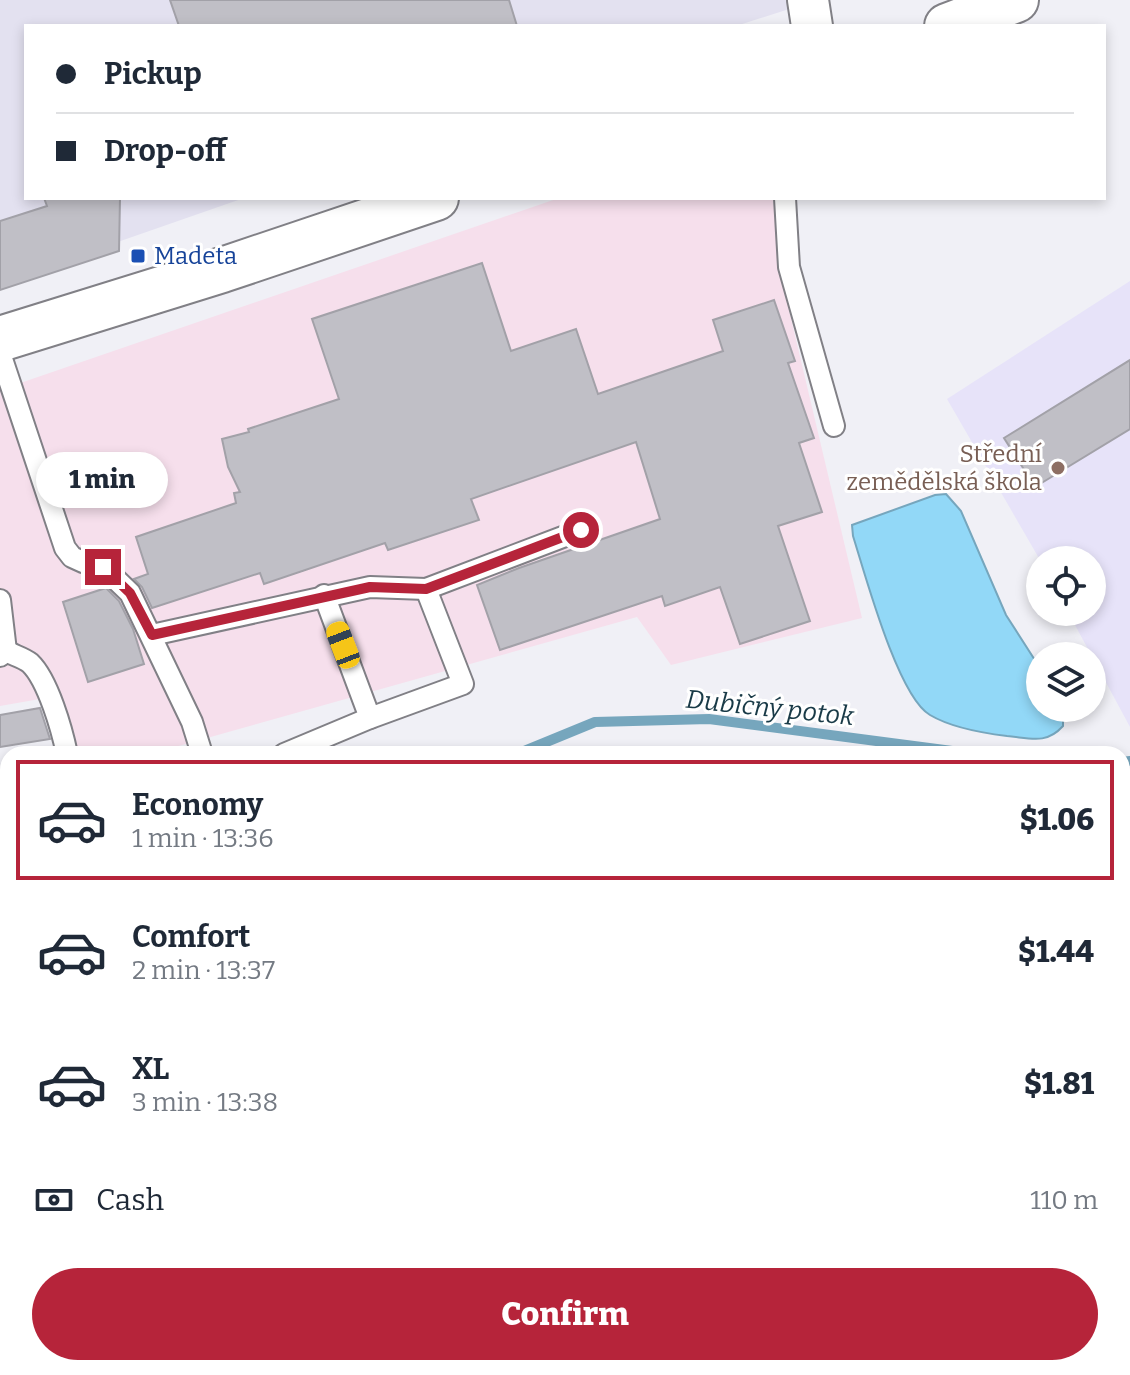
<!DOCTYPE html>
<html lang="en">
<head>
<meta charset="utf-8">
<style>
	body { margin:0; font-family:Bitter,serif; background:#f2f2f3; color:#1f2937; height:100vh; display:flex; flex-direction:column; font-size:30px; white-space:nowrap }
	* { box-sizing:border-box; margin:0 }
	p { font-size:26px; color:#747a83 }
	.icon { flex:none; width:44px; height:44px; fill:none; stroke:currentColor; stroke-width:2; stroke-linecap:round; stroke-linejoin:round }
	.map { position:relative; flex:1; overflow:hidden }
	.drawer { position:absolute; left:0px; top:746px; width:1130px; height:630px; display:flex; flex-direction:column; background:#fff; border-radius:24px 24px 0 0; box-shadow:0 4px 12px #0003 }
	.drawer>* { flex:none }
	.hud { position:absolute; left:24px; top:24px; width:1082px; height:176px; border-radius:0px; box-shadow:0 4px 12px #0003; display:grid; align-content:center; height:176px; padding:0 32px; background:#fff }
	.controls { position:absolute; left:1026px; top:546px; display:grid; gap:16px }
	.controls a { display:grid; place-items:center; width:80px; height:80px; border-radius:50%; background:#fff; box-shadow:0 4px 12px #0003; font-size:40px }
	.end { position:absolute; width:36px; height:36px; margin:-18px; border:10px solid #b6243a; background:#fff; box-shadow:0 0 0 4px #fff }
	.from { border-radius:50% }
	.bubble { position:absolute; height:56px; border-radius:28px; background:#fff; box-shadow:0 4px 12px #0003; font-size:26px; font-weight:800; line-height:56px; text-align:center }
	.car { position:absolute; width:24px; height:48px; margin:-24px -12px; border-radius:10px; box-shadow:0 0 6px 2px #0007; background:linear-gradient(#f5c518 24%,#345 0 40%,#f5c518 0 76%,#345 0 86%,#f5c518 0) }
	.hud b { display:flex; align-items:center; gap:28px; height:76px; font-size:30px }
	.hud b+b { border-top:2px solid #e0e1e3 }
	.hud i { width:20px; height:20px; background:#1f2937 }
	ul { padding:14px 0 0; list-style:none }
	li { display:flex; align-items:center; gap:24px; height:120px; margin:0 16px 12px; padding:0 16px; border:4px solid transparent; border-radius:0px }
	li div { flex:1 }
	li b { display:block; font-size:30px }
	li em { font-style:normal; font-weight:800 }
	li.selected { border-color:#b6243a }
	li>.icon { width:72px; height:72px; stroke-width:1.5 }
	.pay { display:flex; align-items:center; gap:20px; height:88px; padding:0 32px; font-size:30px }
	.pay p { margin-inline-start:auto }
	.button { display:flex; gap:16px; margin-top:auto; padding:16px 32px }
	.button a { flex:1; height:92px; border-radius:48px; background:#b6243a; color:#fff; font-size:32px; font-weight:800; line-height:92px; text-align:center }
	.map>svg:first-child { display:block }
	.commercial { fill:#f6dfec }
	.built { fill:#e3e1f0 }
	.education { fill:#e7e3f9 }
	.water { fill:#92d8f7; stroke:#76a6bd; stroke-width:2 }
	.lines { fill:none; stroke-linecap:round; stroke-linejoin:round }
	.stream { stroke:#76a6bd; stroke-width:10 }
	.building { fill:#c0bfc6; stroke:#a2a1a8; stroke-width:2 }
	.lane-casing { stroke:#818086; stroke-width:24 }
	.street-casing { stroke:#818086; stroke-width:44 }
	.secondary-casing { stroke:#818086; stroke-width:48 }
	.lane { stroke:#fff; stroke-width:20 }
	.street { stroke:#fff; stroke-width:40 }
	.secondary { stroke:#fff; stroke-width:44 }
	.route { stroke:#b6243a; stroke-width:10 }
	.transit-dot { fill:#1a4fb4; stroke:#fff; stroke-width:3 }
	.education-dot { fill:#8d6e63; stroke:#fff; stroke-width:3 }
	.labels { text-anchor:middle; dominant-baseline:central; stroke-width:6; stroke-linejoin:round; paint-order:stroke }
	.transit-label { font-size:24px; fill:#164399; stroke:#fff; text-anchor:start }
	.education-label { font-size:24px; fill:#785e54; stroke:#fff; text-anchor:end }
	.water-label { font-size:26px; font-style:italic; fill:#193a47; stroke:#fff }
</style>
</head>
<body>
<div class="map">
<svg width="1130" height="1375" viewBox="0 0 1130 1375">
	<rect width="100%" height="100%" fill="#f0f0f6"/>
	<!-- commercial -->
	<polygon class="commercial" points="559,198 773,198 779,268 862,618 671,665 637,617 150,754 75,754 57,696 0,706 0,390"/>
	<!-- built -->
	<g class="built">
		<polygon points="0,0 817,0 736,26 26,26 26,198 244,198 0,283"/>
		<polygon points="1122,793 1130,794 1130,1375 0,1375 0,1094 8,1093 8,1368 1122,1368"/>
	</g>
	<!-- education -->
	<polygon class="education" points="1130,281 1130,727 1068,612 1092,612 1092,560 1040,560 947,399"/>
	<!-- water -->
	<path class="water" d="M946,494L961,511L1006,615L1040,668V708H1063V726C1046,745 1030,738 1007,736C982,733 952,728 930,715C898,697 865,574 853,536L852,525L935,495Z"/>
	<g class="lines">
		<!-- stream -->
		<g class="stream">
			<polyline points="517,754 595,722 709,719 975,754"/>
			<polyline points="1122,762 1130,761"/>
			<polyline points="0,966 8,963"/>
		</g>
	</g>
	<!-- building -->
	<g class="building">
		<polygon points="170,0 509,0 517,26 179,26"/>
		<polygon points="44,198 120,198 119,251 0,290 0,221 47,206"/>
		<polygon points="482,263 511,351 576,329 598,394 723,351 713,320 774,300 795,361 788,363 814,438 799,443 822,512 778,526 810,621 740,644 720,587 665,606 662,596 500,650 477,585 519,568 660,519 636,442 471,499 479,520 388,550 385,543 264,584 260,573 152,608 142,587 134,579 148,574 136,537 236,503 234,493 240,492 228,467 222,439 249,432 248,429 339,399 312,319"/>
		<polygon points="1130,360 1130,429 1035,487 1004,438"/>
		<polygon points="106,588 119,601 133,629 144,664 88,682 63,602"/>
		<polygon points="40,708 50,739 0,747 0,715"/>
	</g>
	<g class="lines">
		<!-- lane casing -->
		<g class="lane-casing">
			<g id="lane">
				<polyline points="785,198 789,267 834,426"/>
				<polyline points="0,353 65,548 72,557 83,562 103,567 130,593 192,722 202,754"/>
				<polyline points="324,595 370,718"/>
				<polyline points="0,600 6,651 0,656"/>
				<polyline points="152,635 370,587 426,589 581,530"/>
				<path d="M6,651C13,655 24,658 30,663C48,680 62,730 67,754"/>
				<polyline points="284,754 370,718 463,684 426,589"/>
				<polyline points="0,1260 8,1260"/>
				<polyline points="278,1368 280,1375"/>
				<polyline points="648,1368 649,1375"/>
			</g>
		</g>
		<!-- street casing -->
		<g class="street-casing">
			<g id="street">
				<polyline points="808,0 812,26"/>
				<polyline points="0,802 8,798"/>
			</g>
		</g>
		<!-- secondary casing -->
		<g class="secondary-casing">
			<g id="secondary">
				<polyline points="947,26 1016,0"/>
				<polyline points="0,339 222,270 436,198"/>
			</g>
		</g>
		<!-- lane -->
		<use href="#lane" class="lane"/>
		<!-- street -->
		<use href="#street" class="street"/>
		<!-- secondary -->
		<use href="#secondary" class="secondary"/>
	</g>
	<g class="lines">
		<!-- route -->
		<polyline class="route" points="103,567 130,593 152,635 370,587 426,589 581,530"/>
	</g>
	<!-- markers -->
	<rect class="transit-dot" x="130" y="248" width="16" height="16" rx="4"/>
	<circle class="education-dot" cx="1058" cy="468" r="8"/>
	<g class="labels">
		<!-- transit labels -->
		<g class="transit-label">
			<text x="154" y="256">Madeta</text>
		</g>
		<!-- education labels -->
		<g class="education-label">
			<text x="1042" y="454">Střední<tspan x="1042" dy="28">zemědělská škola</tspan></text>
		</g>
		<!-- water labels -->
		<g class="water-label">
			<text transform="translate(770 708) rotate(6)">Dubičný potok</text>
		</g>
	</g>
</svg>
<div class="controls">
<a><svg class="icon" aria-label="locate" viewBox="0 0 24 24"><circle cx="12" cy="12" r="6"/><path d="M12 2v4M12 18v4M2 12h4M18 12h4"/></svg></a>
<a><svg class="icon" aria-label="layers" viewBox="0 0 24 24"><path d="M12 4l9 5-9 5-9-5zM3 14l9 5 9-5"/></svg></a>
</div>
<i class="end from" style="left:581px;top:530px"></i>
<i class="end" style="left:103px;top:567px"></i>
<div class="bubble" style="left:36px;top:452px;width:132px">1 min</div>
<i class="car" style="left:343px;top:645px;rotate:339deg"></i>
<div class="hud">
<b><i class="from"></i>Pickup</b>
<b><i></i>Drop-off</b>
</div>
<section class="drawer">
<ul>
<li class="selected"><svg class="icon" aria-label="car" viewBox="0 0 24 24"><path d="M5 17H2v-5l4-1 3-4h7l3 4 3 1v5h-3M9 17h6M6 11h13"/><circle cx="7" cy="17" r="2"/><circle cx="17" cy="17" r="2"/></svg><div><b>Economy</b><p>1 min · 13:36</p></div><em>$1.06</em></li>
<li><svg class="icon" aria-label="car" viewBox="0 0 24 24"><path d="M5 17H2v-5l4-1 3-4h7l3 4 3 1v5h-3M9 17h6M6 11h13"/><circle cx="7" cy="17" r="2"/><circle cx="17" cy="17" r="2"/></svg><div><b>Comfort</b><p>2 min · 13:37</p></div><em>$1.44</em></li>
<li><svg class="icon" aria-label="car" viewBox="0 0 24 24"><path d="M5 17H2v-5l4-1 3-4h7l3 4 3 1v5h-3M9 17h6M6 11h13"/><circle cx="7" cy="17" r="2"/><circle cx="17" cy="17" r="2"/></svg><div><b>XL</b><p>3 min · 13:38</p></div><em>$1.81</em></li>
</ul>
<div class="pay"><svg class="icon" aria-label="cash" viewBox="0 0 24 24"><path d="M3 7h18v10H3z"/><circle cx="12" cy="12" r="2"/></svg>Cash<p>110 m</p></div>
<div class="button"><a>Confirm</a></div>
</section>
</div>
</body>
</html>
